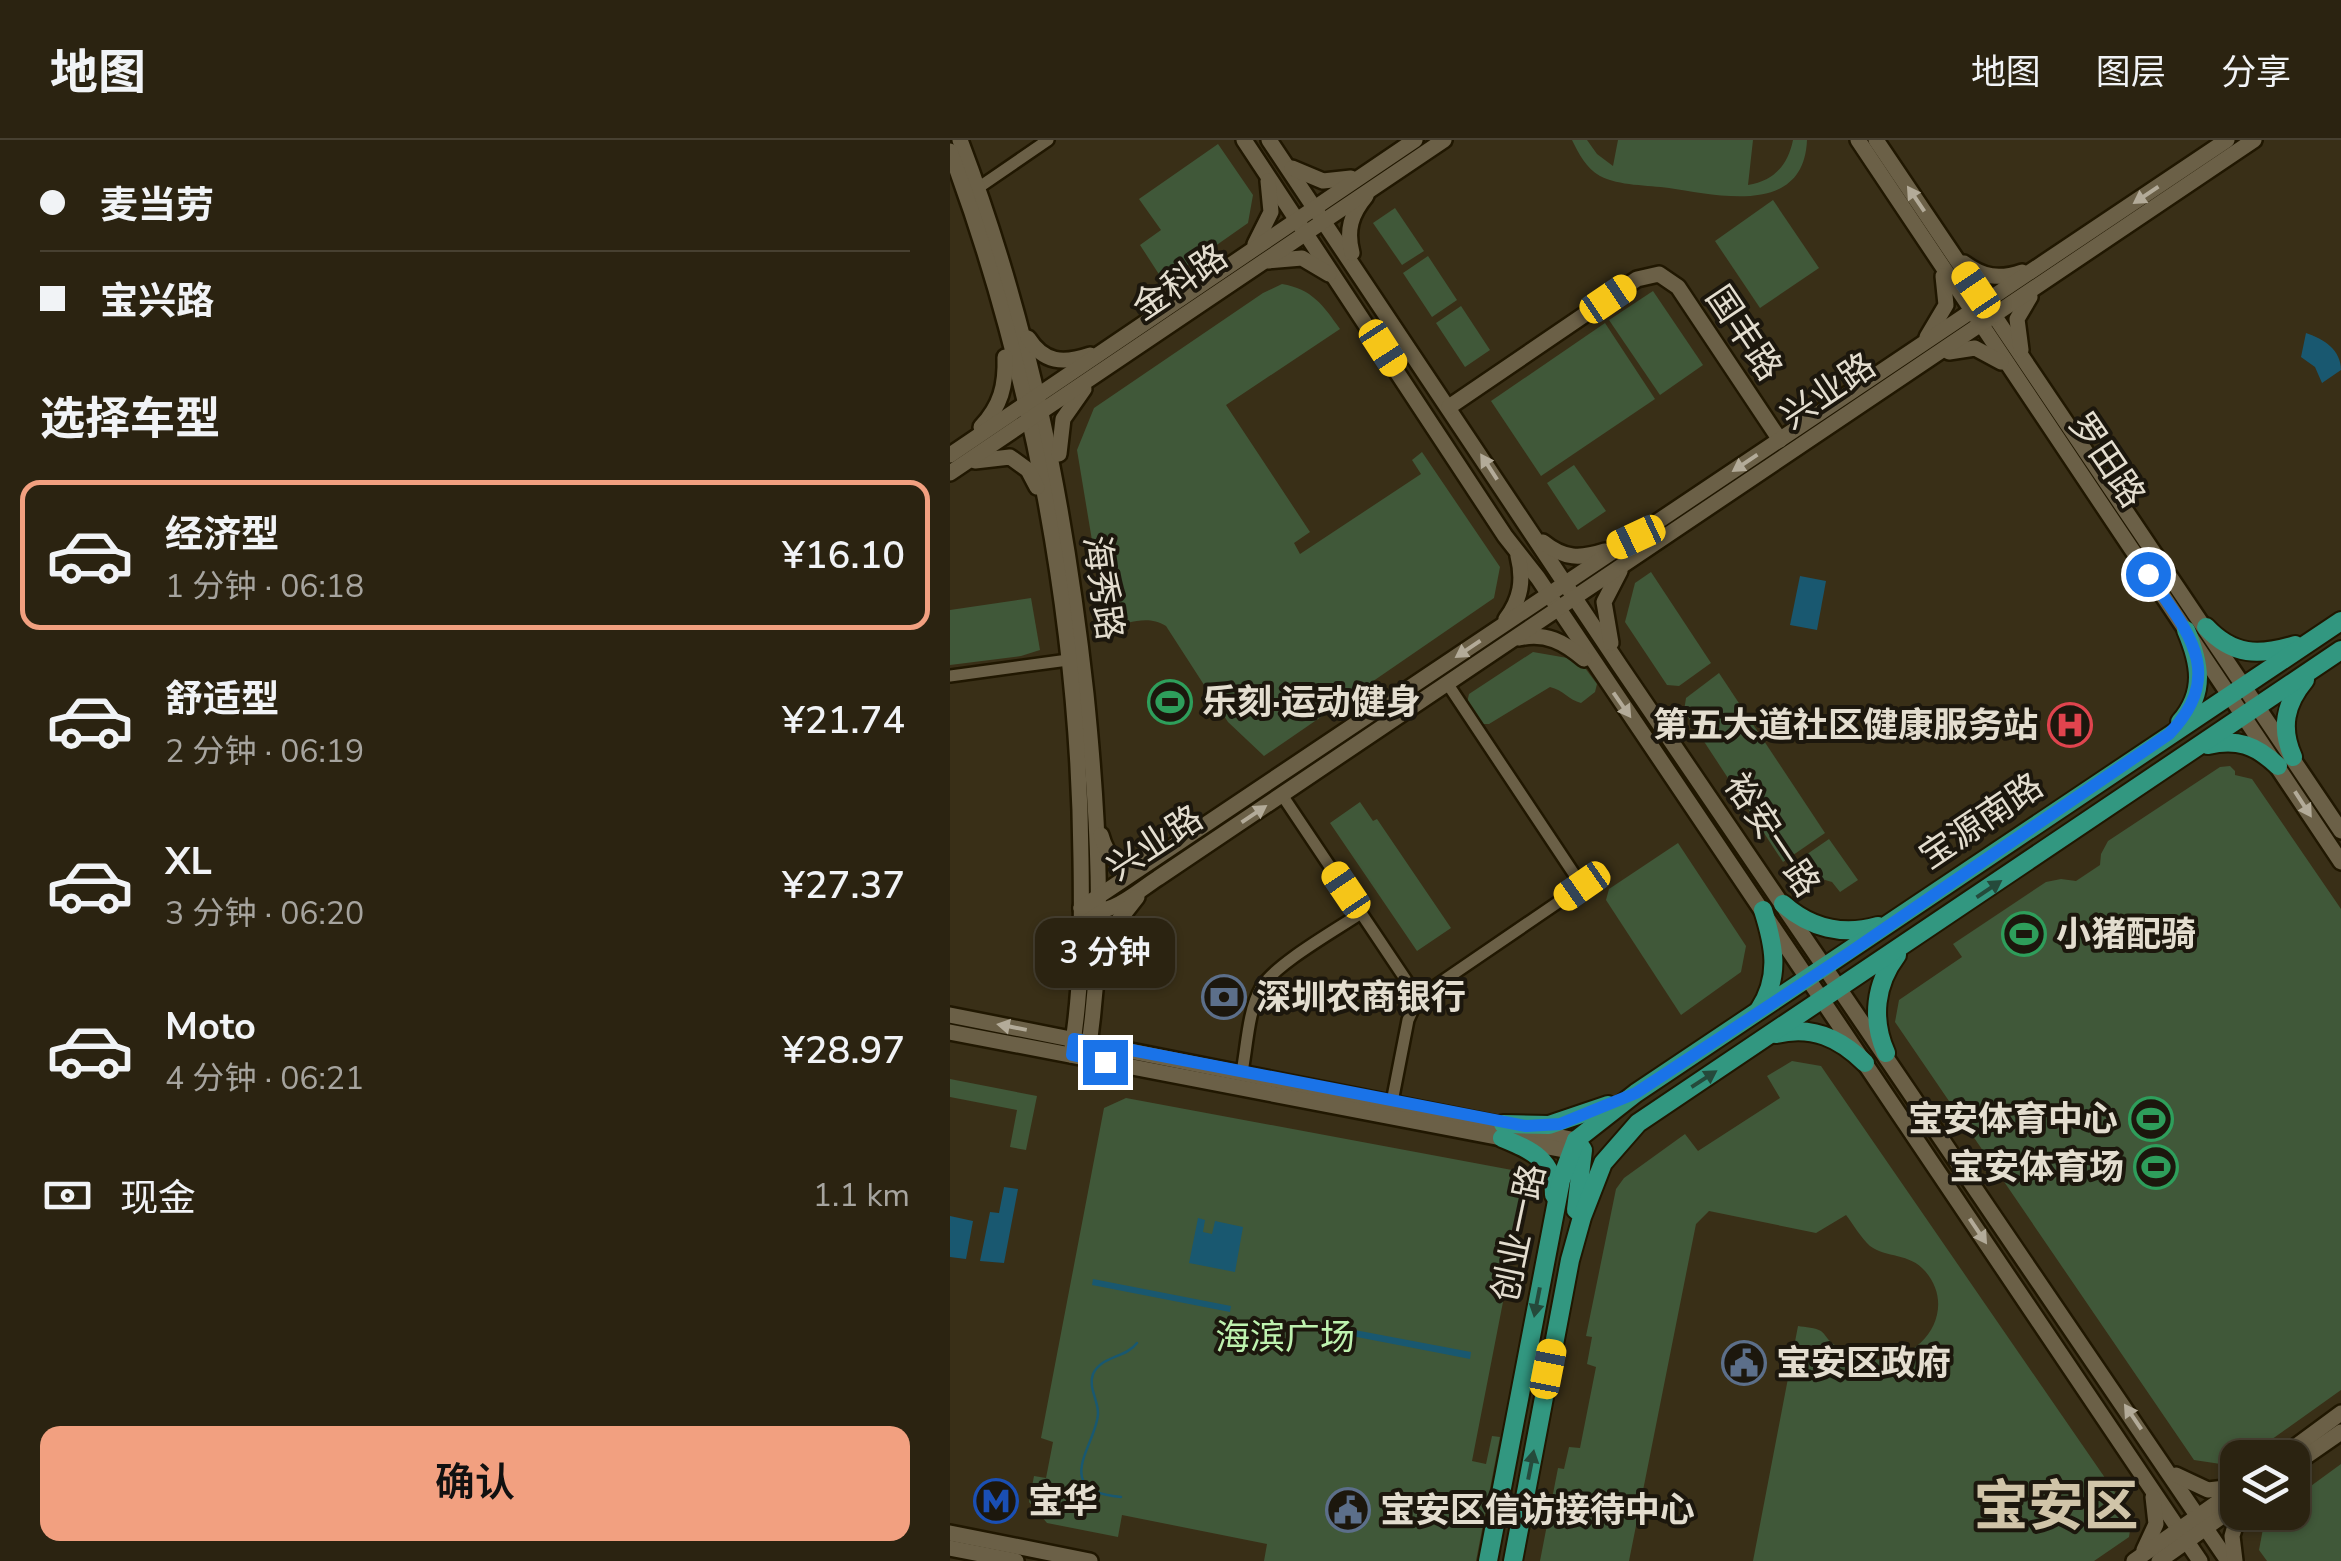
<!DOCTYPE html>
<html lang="zh">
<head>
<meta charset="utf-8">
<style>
	body { margin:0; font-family:"Nunito Sans","Noto Sans SC",sans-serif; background:#372f1f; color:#f1f3f6; height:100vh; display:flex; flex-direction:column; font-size:38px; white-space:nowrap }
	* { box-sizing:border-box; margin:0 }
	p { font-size:32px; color:#a6a49f }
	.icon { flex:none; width:55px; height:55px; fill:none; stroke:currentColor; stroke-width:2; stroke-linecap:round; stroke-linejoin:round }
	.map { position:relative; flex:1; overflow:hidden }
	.panel { display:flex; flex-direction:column; background:#2b2311; width:950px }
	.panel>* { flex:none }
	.hud { display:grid; align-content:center; height:220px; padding:0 40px; background:#2b2311 }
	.fabs { position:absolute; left:1270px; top:1300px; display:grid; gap:20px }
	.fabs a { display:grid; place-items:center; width:90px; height:90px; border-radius:20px; background:#2b2311; box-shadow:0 2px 8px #0004,0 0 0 2px #474031; font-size:50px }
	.end { position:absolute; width:45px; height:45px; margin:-22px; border:12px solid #1a73e8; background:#fff; box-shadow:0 0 0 5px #fff }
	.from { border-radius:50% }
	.bubble { position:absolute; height:70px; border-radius:20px; background:#2b2311; box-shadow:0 2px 8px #0004,0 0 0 2px #474031; font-size:32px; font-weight:600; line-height:70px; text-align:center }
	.car { position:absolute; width:30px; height:60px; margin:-30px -15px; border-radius:12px; box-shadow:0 0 8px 2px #0007; background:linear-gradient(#f5c518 24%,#345 0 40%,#f5c518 0 76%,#345 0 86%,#f5c518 0) }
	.hud b { display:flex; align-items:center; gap:35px; height:95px; font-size:38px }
	.hud b+b { border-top:2px solid #474031 }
	.hud i { width:25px; height:25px; background:#f1f3f6 }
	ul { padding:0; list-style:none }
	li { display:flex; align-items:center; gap:30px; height:150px; margin:0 20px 15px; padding:0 20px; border:5px solid transparent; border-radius:20px }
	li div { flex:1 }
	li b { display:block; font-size:38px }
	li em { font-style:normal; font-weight:600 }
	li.on { border-color:#f2a080 }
	li>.icon { width:90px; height:90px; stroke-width:1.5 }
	h2 { padding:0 40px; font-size:45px; line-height:120px }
	.pay { display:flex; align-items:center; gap:25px; height:110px; padding:0 40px; font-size:38px }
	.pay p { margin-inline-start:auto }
	.action { display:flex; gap:20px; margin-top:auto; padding:20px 40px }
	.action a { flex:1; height:115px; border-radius:20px; background:#f2a080; color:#111; font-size:40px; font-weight:600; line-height:115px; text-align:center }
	header { display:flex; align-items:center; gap:60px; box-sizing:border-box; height:140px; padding:0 50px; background:#2b2311; border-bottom:2px solid #474031 }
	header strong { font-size:48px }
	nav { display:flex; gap:55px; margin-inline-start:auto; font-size:35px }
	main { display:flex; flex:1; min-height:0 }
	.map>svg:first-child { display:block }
	.green { fill:#405839 }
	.water { fill:#195870 }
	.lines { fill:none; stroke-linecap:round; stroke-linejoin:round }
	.stream { stroke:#195870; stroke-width:2.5 }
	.street-casing { stroke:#201701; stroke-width:16 }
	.secondary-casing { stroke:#201701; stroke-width:20 }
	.primary-casing { stroke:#201701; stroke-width:22 }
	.street { stroke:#6b6047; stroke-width:11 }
	.secondary { stroke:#6b6047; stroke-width:15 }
	.primary { stroke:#329780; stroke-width:18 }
	.oneway { fill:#b3ab99 }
	.oneway2 { fill:#254a3b }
	.route { stroke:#1a73e8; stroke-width:12 }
	.labels { text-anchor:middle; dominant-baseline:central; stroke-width:8; stroke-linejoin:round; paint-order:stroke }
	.street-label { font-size:35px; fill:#e3ddcf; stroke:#1c170d }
	.poi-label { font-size:35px; font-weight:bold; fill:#e3ddcf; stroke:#1c170d; text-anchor:start }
	.park-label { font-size:35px; fill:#bef2af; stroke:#1c170d }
	.town-label { font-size:55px; font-weight:bold; fill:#d0c4a8; stroke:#1c170d }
</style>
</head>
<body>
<header>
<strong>地图</strong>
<nav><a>地图</a><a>图层</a><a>分享</a></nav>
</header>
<main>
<section class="panel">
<div class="hud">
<b><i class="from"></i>麦当劳</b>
<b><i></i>宝兴路</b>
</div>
<h2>选择车型</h2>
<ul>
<li class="on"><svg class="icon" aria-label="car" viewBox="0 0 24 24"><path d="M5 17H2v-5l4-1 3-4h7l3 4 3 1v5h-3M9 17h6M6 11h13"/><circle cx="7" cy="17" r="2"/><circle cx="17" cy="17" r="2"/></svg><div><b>经济型</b><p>1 分钟 · 06:18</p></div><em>¥16.10</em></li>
<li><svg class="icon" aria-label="car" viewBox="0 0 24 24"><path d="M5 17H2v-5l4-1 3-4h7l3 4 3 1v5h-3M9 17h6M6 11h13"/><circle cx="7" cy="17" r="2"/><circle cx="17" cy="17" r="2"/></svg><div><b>舒适型</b><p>2 分钟 · 06:19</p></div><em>¥21.74</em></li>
<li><svg class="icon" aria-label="car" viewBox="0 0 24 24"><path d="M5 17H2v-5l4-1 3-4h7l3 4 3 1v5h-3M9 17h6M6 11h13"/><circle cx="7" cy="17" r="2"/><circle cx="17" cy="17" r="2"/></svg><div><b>XL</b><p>3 分钟 · 06:20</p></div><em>¥27.37</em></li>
<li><svg class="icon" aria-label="car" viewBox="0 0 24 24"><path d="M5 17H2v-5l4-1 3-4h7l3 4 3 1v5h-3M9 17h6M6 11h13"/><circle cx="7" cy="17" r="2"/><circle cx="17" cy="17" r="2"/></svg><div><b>Moto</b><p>4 分钟 · 06:21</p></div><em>¥28.97</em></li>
</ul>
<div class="pay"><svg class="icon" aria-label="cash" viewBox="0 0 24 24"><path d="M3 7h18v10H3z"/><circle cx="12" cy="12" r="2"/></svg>现金<p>1.1 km</p></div>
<div class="action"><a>确认</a></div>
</section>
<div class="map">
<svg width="1391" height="1421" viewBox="0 0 1391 1421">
	<rect width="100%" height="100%" fill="#392f17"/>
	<!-- green -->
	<g class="green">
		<path d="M622,0H637L647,14L663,26L668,0H803L798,45C824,41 838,25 843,0H857C854,77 767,55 719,48C698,45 669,46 650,36C636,28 629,14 622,0Z"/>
		<polygon points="268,4 303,55 298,83 214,142 190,105 211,90 189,59"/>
		<polygon points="823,60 869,128 810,168 765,101"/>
		<polygon points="445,68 474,111 452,125 423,83"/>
		<polygon points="478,116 507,160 482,177 453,133"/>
		<path d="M332,144C362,149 373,165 390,189L276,265L360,392L344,403L350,414L471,334L462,320L472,312L550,427L544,458L314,616L278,582L216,486C195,473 178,486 156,485L127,310L144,268L313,153Z"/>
		<polygon points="703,151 753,225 710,255 659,180"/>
		<polygon points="511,166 540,210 515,227 486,183"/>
		<polygon points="655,183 705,259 591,336 541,261"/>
		<polygon points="624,325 656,371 628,390 597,343"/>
		<polygon points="701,432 761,523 729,546 717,545 675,482 685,443"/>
		<polygon points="81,458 90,510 71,516 0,525 0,470"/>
		<path d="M583,512L629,520L647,544L645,552L631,563C619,560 613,550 600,547L539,584H530L517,563L519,554Z"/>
		<polygon points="769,533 875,693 833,722 734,571 736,558"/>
		<polygon points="1280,626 1285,631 1285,635 1302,639 1391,769 1391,1250 1297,1317 1288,1318 1284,1326 1244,1320 945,882 949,860 1012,817 1003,804 1096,742 1111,739 1126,741 1150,725 1151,714 1158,701 1270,627"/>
		<polygon points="410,662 423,681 427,679 501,788 467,811 380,683"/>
		<polygon points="879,699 908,740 890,752 882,742 865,737 851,747 837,728"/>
		<polygon points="728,703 796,806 791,832 731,875 656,760 659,749"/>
		<path d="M842,921L871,926L1182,1377L1179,1397L1144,1421H803L848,1186C855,1187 866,1188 871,1191C875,1194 877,1199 881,1202C893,1213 908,1218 924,1219C972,1223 1009,1170 975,1131C960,1113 936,1118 920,1106C911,1098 903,1084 896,1075L866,1093L759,1071L746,1084L679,1421H590L608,1328L614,1329L619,1307L630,1308L646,1227L637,1224L642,1197L636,1196L666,1049L674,1038L735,994L748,1011L830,958L817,936Z"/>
		<polygon points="0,939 87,956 76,1010 60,1007 67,970 0,957"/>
		<polygon points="176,958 562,1030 575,1049 522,1321 536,1324 542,1296 550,1297 526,1421 314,1421 317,1404 172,1375 168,1397 97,1383 79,1362 84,1336 96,1338 103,1302 91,1298 154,968"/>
		<polygon points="1391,1324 1391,1421 1317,1421 1309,1410 1315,1378 1323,1373 1342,1372 1343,1359"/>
	</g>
	<!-- water -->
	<g class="water">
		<path d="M1356,193C1374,199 1391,210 1391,230L1372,243L1365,227L1351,217Z"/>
		<polygon points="850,436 876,441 867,490 840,485"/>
		<polygon points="54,1047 68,1049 54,1123 30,1121 40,1072 49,1073"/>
		<polygon points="0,1076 23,1081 16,1119 0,1117"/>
		<polygon points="248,1078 255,1080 253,1092 262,1094 265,1081 293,1087 285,1132 239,1123"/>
		<polygon points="143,1139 281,1166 280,1172 142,1145"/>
		<polygon points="373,1184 521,1212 520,1219 371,1190"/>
	</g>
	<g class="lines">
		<!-- stream -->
		<path class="stream" d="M171,1357C98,1351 148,1303 148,1273C148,1260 138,1247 143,1234C151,1216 176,1218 187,1203"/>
		<!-- street casing -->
		<g class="street-casing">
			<g id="street">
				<polyline points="28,48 98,0"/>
				<polyline points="0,536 118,520"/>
				<polyline points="332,655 468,858"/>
				<path d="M292,932C297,906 298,871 311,848C325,824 386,790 411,773"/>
				<polyline points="442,962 458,880 468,858 632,746 497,543"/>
			</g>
		</g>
		<!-- secondary casing -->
		<g class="secondary-casing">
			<g id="secondary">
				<path d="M10,0C79,181 115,363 136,554C148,673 156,800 137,918"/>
				<polyline points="294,0 555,396 588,438 1250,1421"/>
				<polyline points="319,0 670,526 1278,1421"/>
				<polyline points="908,0 1391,722"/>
				<polyline points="926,0 1391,691"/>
				<path d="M0,11C82,229 129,486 131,718C132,784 132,850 121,915"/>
				<polyline points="342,28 373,41 401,38"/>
				<polyline points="305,104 321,72 318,41"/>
				<path d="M402,113C396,90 401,74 416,56"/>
				<polyline points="318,121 352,118 379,134"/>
				<path d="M1014,123C1033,137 1049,140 1072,132"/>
				<polyline points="977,197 996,165 993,136"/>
				<path d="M78,198C94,223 113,224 140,215"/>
				<polyline points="1071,210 1067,179 1080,157"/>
				<polyline points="999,212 1025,208 1051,222"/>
				<polyline points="499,267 687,139 709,134 728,147 830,300"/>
				<path d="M31,287C51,266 56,245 55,217"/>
				<polyline points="109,314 113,279 134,249"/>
				<polyline points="0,315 465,0"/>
				<polyline points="25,321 60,317 78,330 87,347"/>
				<polyline points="0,333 494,0"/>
				<path d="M593,402C614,419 630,419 655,411"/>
				<path d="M556,479C571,459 574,440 568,416"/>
				<path d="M569,498C596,492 614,502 634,519"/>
				<polyline points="661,503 654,462 670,431"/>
				<path d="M151,695C158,721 171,728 195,717"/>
				<path d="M131,768C158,780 186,752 208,738L1304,0"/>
				<polyline points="131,768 1277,0"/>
				<polyline points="150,824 165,785 187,757"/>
				<polyline points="0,875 626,1000"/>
				<polyline points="0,892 619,1011"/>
				<polyline points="1330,1318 1391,1273"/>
				<polyline points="1342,1326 1391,1292"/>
				<polyline points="1226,1335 1258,1350 1284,1347"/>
				<polyline points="0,1393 140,1421"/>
				<polyline points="0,1408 66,1421"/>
				<polyline points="1194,1410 1206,1384 1203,1357"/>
				<polyline points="1184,1421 1288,1348"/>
				<polyline points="1209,1421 1288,1365"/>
				<polyline points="1285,1421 1282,1396 1289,1372"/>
			</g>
		</g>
		<!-- primary casing -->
		<g class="primary-casing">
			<g id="primary">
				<path d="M1256,487C1283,516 1309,516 1345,505"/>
				<path d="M1230,582C1256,552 1250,523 1236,490"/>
				<path d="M1258,605C1287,598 1306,605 1328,626"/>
				<path d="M1343,617C1330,588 1335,564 1355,540"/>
				<path d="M833,764C860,788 893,796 928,786"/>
				<path d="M809,870C831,836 824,805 813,770"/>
				<path d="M826,894C862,885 890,898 915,923"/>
				<path d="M936,913C921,879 925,844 947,815"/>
				<polyline points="553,984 599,985 658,965"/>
				<path d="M552,998C581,1010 604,1019 604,1055"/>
				<polyline points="626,1070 633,1010 626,1000"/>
				<polyline points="538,1421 611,1040 626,1000 686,953 1391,481"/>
				<polyline points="563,1421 620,1120 632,1077 653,1023 688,983 1391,510"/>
			</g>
		</g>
		<!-- street -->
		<use href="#street" class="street"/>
		<!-- secondary -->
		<use href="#secondary" class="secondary"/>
		<!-- primary -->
		<use href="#primary" class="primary"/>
	</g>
	<!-- one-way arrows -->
	<defs><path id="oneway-solid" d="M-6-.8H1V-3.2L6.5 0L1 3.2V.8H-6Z" transform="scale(2.5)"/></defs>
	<g class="oneway">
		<use href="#oneway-solid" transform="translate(1196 55) rotate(146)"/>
		<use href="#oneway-solid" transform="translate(966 59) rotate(-124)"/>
		<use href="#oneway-solid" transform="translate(795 323) rotate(146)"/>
		<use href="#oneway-solid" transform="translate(539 327) rotate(-123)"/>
		<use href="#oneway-solid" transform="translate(518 509) rotate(146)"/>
		<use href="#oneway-solid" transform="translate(672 565) rotate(55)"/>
		<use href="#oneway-solid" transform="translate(1353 664) rotate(57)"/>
		<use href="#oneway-solid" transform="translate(304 674) rotate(-34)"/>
		<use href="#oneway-solid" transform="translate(62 887) rotate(-169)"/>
		<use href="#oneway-solid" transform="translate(1028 1091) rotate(56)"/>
		<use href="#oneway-solid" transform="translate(1183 1277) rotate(-124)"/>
	</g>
	<g class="oneway2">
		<use href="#oneway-solid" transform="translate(1039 749) rotate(-34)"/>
		<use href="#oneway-solid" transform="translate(754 939) rotate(-33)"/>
		<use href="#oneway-solid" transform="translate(587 1162) rotate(101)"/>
		<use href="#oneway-solid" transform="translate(581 1325) rotate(-79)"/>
	</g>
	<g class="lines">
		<!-- route -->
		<path class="route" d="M155,922L122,915L124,899L576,986L610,984L686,953L899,813L1219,594C1278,533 1236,490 1198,434"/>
	</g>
	<!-- icons -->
	<defs>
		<g id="stadium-ring" transform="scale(2.25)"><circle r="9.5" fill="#1c170d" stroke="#2e9e5b" stroke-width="1.5"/><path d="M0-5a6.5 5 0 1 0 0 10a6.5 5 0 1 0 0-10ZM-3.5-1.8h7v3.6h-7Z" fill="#2e9e5b"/></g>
		<g id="hospital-ring" transform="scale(2.25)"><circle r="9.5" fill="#1c170d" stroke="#e0444e" stroke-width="1.5"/><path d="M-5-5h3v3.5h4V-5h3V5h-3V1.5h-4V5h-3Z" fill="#e0444e"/></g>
		<g id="bank-ring" transform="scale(2.25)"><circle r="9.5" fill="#1c170d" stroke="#5c6f8a" stroke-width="1.5"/><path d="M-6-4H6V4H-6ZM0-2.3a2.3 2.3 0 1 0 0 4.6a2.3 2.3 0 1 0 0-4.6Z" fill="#5c6f8a"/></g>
		<g id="civic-ring" transform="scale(2.25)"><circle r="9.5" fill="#1c170d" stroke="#5c6f8a" stroke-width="1.5"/><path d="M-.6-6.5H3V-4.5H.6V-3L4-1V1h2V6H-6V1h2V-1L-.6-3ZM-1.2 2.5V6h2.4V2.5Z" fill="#5c6f8a"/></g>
		<g id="metro-ring" transform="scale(2.25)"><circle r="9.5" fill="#1c170d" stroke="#1a4fb4" stroke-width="1.5"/><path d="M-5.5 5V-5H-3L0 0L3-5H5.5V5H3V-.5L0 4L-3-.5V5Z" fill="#1a4fb4"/></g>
	</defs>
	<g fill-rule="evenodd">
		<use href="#stadium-ring" x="220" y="562"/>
		<use href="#hospital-ring" x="1120" y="585"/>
		<use href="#stadium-ring" x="1074" y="794"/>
		<use href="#bank-ring" x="274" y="857"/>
		<use href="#stadium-ring" x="1201" y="979"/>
		<use href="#stadium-ring" x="1206" y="1027"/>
		<use href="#civic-ring" x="794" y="1223"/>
		<use href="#metro-ring" x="46" y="1361"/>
		<use href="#civic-ring" x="398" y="1370"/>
	</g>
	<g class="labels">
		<!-- street labels -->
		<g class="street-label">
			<text transform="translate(230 142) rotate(-34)">金科路</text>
			<text transform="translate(794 193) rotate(56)">国丰路</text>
			<text transform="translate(878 251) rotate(-34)">兴业路</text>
			<text transform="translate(1157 320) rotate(56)">罗田路</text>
			<text transform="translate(153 448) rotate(82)">海秀路</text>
			<text transform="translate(1031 681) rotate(-34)">宝源南路</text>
			<text transform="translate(822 695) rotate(56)">裕安一路</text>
			<text transform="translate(205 703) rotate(-33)">兴业路</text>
			<text transform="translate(569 1093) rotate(-78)">创业一路</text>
		</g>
		<!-- poi labels -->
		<g class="poi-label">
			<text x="252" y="562">乐刻·运动健身</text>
			<text x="1088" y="585" text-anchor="end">第五大道社区健康服务站</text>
			<text x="1106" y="794">小猪配骑</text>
			<text x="306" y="857">深圳农商银行</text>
			<text x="1168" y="979" text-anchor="end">宝安体育中心</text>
			<text x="1174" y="1027" text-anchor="end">宝安体育场</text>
			<text x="826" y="1223">宝安区政府</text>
			<text x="78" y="1361">宝华</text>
			<text x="430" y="1370">宝安区信访接待中心</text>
		</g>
		<!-- park labels -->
		<g class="park-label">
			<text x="335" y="1197">海滨广场</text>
		</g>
		<!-- town labels -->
		<g class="town-label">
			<text x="1106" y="1366">宝安区</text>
		</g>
	</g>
</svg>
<div class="fabs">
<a><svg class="icon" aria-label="layers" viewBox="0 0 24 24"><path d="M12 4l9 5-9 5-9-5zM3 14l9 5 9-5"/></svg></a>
</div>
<i class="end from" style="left:1198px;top:434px"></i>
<i class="end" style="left:155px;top:922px"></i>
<div class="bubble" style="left:85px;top:778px;width:140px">3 分钟</div>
<i class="car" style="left:1026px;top:150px;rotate:326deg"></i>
<i class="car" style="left:658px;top:159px;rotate:56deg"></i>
<i class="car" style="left:433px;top:208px;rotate:147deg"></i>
<i class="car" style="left:686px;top:397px;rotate:245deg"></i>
<i class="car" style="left:632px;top:746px;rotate:235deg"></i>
<i class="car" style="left:396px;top:750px;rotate:326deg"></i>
<i class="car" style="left:598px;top:1229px;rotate:11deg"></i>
</div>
</main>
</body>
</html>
